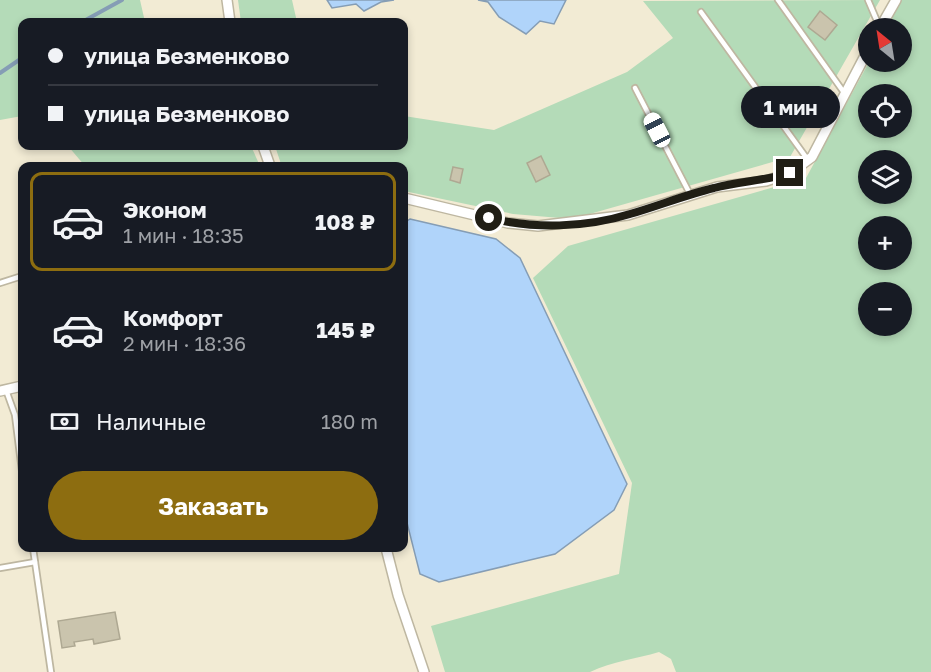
<!DOCTYPE html>
<html lang="ru">
<head>
<meta charset="utf-8">
<style>
	body { margin:0; font-family:"Golos Text",sans-serif; background:#242831; color:#f1f3f6; height:100vh; display:flex; flex-direction:column; font-size:22px; white-space:nowrap }
	* { box-sizing:border-box; margin:0 }
	p { font-size:20px; color:#9ea1a6 }
	.icon { flex:none; width:33px; height:33px; fill:none; stroke:currentColor; stroke-width:2; stroke-linecap:round; stroke-linejoin:round }
	.map { position:relative; flex:1; overflow:hidden }
	.drawer { position:absolute; left:18px; top:162px; width:390px; height:390px; display:flex; flex-direction:column; background:#171b24; border-radius:12px; box-shadow:0 3px 9px #0003 }
	.drawer>* { flex:none }
	.guide { position:absolute; left:18px; top:18px; width:390px; height:132px; border-radius:12px; box-shadow:0 3px 9px #0003; display:grid; align-content:center; height:132px; padding:0 30px; background:#171b24 }
	.needle { width:39px; rotate:330deg }
	.buttons { position:absolute; left:858px; top:18px; display:grid; gap:12px }
	.buttons a { display:grid; place-items:center; width:54px; height:54px; border-radius:50%; background:#171b24; box-shadow:0 3px 9px #0003; font-size:30px }
	.end { position:absolute; width:27px; height:27px; margin:-14px; border:8px solid #201e15; background:#fff; box-shadow:0 0 0 3px #fff }
	.from { border-radius:50% }
	.bubble { position:absolute; height:42px; border-radius:21px; background:#171b24; box-shadow:0 3px 9px #0003; font-size:20px; font-weight:700; line-height:42px; text-align:center }
	.car { position:absolute; width:18px; height:36px; margin:-18px -9px; border-radius:8px; box-shadow:0 0 4px 2px #0007; background:linear-gradient(#fff 24%,#345 0 40%,#fff 0 76%,#345 0 86%,#fff 0) }
	.guide b { display:flex; align-items:center; gap:21px; height:57px; font-size:22px }
	.guide b+b { border-top:2px solid #363941 }
	.guide i { width:15px; height:15px; background:#f1f3f6 }
	ul { padding:10px 0 0; list-style:none }
	li { display:flex; align-items:center; gap:18px; height:99px; margin:0 12px 9px; padding:0 18px; border:3px solid transparent; border-radius:12px }
	li div { flex:1 }
	li b { display:block; font-size:22px }
	li em { font-style:normal; font-weight:700 }
	li.selected { border-color:#8d6d10 }
	li>.icon { width:54px; height:54px; stroke-width:1.5 }
	.pay { display:flex; align-items:center; gap:15px; height:66px; padding:0 30px; font-size:22px }
	.pay p { margin-inline-start:auto }
	.cta { display:flex; gap:12px; margin-top:auto; padding:12px 30px }
	.cta a { flex:1; height:69px; border-radius:36px; background:#8d6d10; color:#fff; font-size:24px; font-weight:700; line-height:69px; text-align:center }
	.map>svg:first-child { display:block }
	.green { fill:#b4dbb8; fill-rule:evenodd }
	.water { fill:#b0d4fa; stroke:#859db5; stroke-width:1.5 }
	.lines { fill:none; stroke-linecap:round; stroke-linejoin:round }
	.stream { stroke:#859db5; stroke-width:4 }
	.building { fill:#cac4ad; stroke:#aea892; stroke-width:1.5 }
	.service-casing { stroke:#beb7a1; stroke-width:8 }
	.minor-casing { stroke:#beb7a1; stroke-width:12 }
	.service { stroke:#fff; stroke-width:4.5 }
	.minor { stroke:#fff; stroke-width:9 }
	.route { stroke:#201e15; stroke-width:8 }
</style>
</head>
<body>
<div class="map">
<svg width="931" height="672" viewBox="0 0 931 672">
	<rect width="100%" height="100%" fill="#f2ebd4"/>
	<!-- green -->
	<g class="green">
		<polygon points="0,0 140,0 145,22 22,22 22,116 0,120"/>
		<polygon points="238,0 292,0 297,22 241,22"/>
		<polygon points="880,0 790,157 572,219 513,214 404,191 404,166 293,166 281,164 275,146 404,146 404,116 494,130 627,72 673,38 643,1"/>
		<path d="M902,0H931V672H676L671,659L659,652C636,659 613,661 590,672H445L431,626L619,574L632,483L533,278L568,246L806,178L869,62H902V28H886ZM902,94V128H868V94ZM902,160V194H868V160ZM902,226V260H868V226ZM868,292H902V326H868Z"/>
		<polygon points="68,146 251,146 260,166 85,166"/>
	</g>
	<!-- water -->
	<g class="water">
		<polygon points="327,0 394,0 381,2 364,11 356,4 332,8"/>
		<polygon points="478,0 566,0 554,24 540,21 526,34 499,17 488,2"/>
		<polygon points="410,219 496,239 520,258 627,484 614,510 555,554 439,582 420,574 404,511 404,223"/>
	</g>
	<g class="lines">
		<!-- stream -->
		<g class="stream">
			<polyline points="82,22 122,0"/>
			<polyline points="0,73 22,58"/>
		</g>
	</g>
	<!-- building -->
	<g class="building">
		<polygon points="820,11 837,25 825,40 808,27"/>
		<polygon points="541,156 550,175 536,182 527,163"/>
		<polygon points="453,167 463,169 460,183 450,180"/>
		<polygon points="115,612 120,639 94,644 93,639 74,642 75,646 62,648 58,621"/>
	</g>
	<g class="lines">
		<!-- service casing -->
		<g class="service-casing">
			<g id="service">
				<polyline points="778,0 845,94"/>
				<polyline points="868,0 880,28"/>
				<polyline points="701,12 808,160"/>
				<polyline points="635,88 690,194"/>
				<polyline points="0,283 22,276"/>
				<polyline points="6,390 15,415 22,471"/>
				<polyline points="33,548 51,672"/>
				<polyline points="0,568 35,562"/>
			</g>
		</g>
		<!-- minor casing -->
		<g class="minor-casing">
			<g id="minor">
				<polyline points="227,0 230,22"/>
				<polyline points="880,28 896,0"/>
				<polyline points="263,146 270,166"/>
				<polyline points="404,198 508,223 538,226 628,215 717,187 766,181 790,173 812,157 868,50"/>
				<polyline points="0,391 22,386"/>
				<polyline points="386,548 398,595 424,672"/>
			</g>
		</g>
		<!-- service -->
		<use href="#service" class="service"/>
		<!-- minor -->
		<use href="#minor" class="minor"/>
	</g>
	<g class="lines">
		<!-- route -->
		<path class="route" d="M489,218C534,229 585,228 630,214C658,206 685,195 714,188C739,181 765,181 790,173"/>
	</g>
</svg>
<div class="buttons">
<a><svg class="needle" viewBox="-14 -14 28 28"><path d="M0-13l5 13h-10z" fill="#e53935"/><path d="M0 13l5-13h-10z" fill="#9ea1a6"/></svg></a>
<a><svg class="icon" aria-label="locate" viewBox="0 0 24 24"><circle cx="12" cy="12" r="6"/><path d="M12 2v4M12 18v4M2 12h4M18 12h4"/></svg></a>
<a><svg class="icon" aria-label="layers" viewBox="0 0 24 24"><path d="M12 4l9 5-9 5-9-5zM3 14l9 5 9-5"/></svg></a>
<a>+</a>
<a>−</a>
</div>
<i class="end from" style="left:489px;top:218px"></i>
<i class="end" style="left:790px;top:173px"></i>
<div class="bubble" style="left:741px;top:86px;width:99px">1 мин</div>
<i class="car" style="left:657px;top:130px;rotate:333deg"></i>
<div class="guide">
<b><i class="from"></i>улица Безменково</b>
<b><i></i>улица Безменково</b>
</div>
<section class="drawer">
<ul>
<li class="selected"><svg class="icon" aria-label="car" viewBox="0 0 24 24"><path d="M5 17H2v-5l4-1 3-4h7l3 4 3 1v5h-3M9 17h6M6 11h13"/><circle cx="7" cy="17" r="2"/><circle cx="17" cy="17" r="2"/></svg><div><b>Эконом</b><p>1 мин · 18:35</p></div><em>108 ₽</em></li>
<li><svg class="icon" aria-label="car" viewBox="0 0 24 24"><path d="M5 17H2v-5l4-1 3-4h7l3 4 3 1v5h-3M9 17h6M6 11h13"/><circle cx="7" cy="17" r="2"/><circle cx="17" cy="17" r="2"/></svg><div><b>Комфорт</b><p>2 мин · 18:36</p></div><em>145 ₽</em></li>
</ul>
<div class="pay"><svg class="icon" aria-label="cash" viewBox="0 0 24 24"><path d="M3 7h18v10H3z"/><circle cx="12" cy="12" r="2"/></svg>Наличные<p>180 m</p></div>
<div class="cta"><a>Заказать</a></div>
</section>
</div>
</body>
</html>
